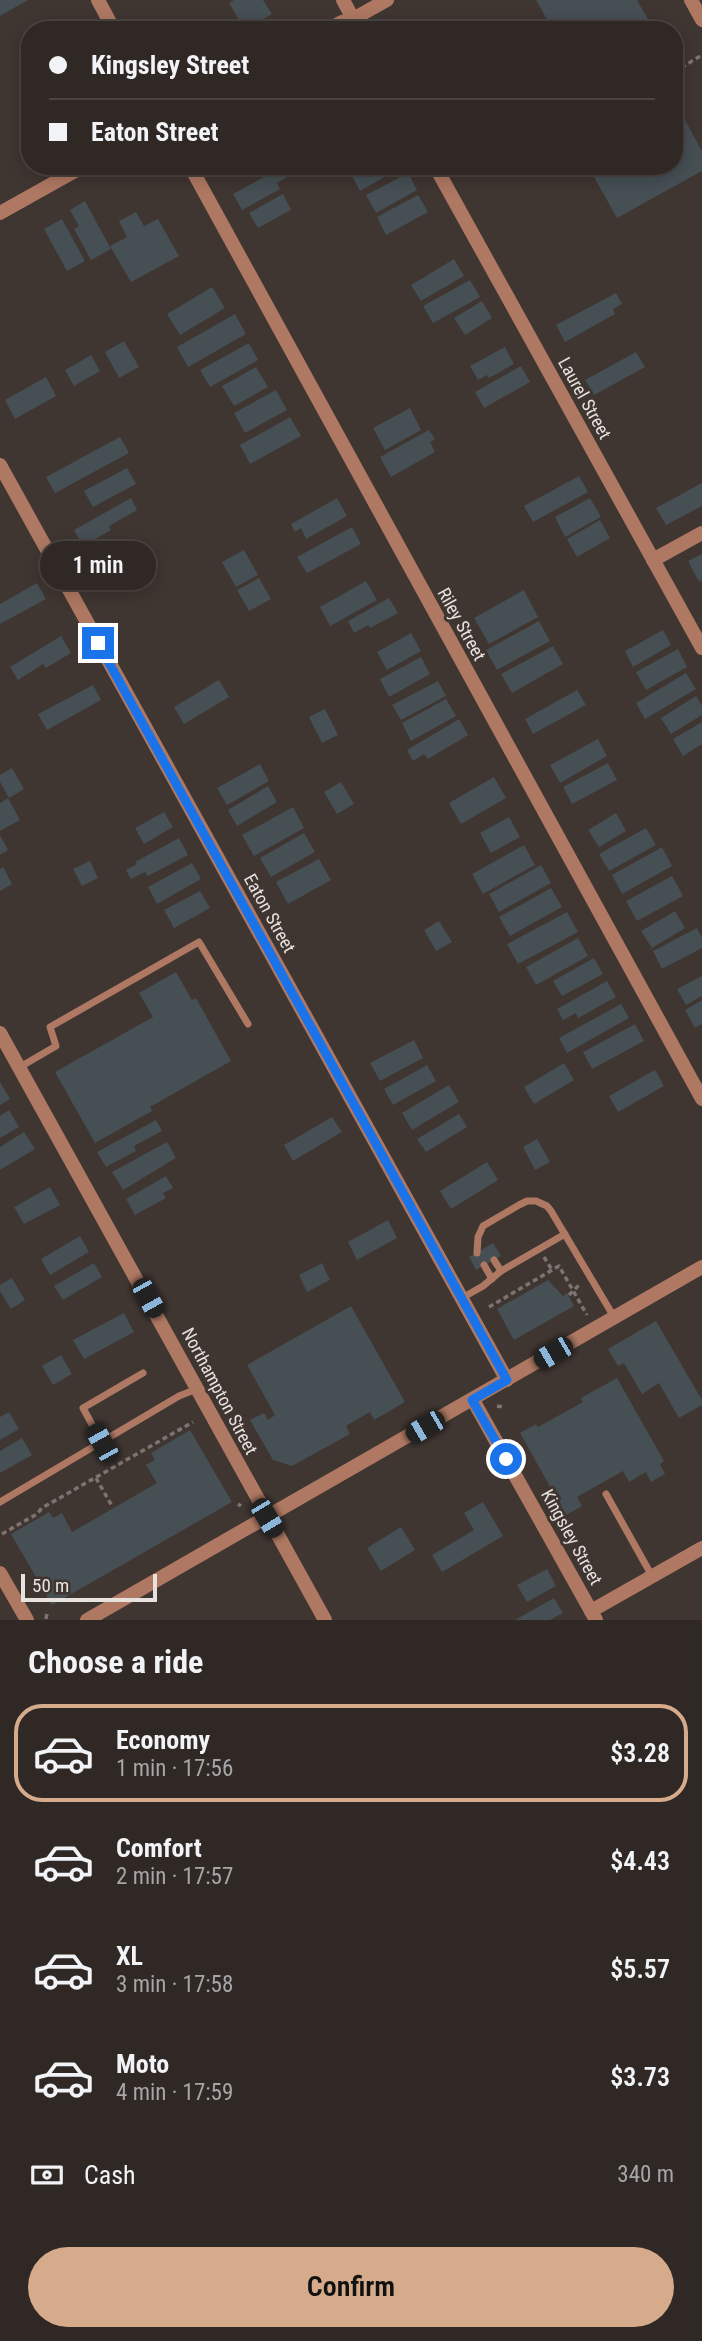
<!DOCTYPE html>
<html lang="en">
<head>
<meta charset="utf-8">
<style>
	body { margin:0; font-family:"Roboto Condensed",sans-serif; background:#3b3432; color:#f1f3f6; height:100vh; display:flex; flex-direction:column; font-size:26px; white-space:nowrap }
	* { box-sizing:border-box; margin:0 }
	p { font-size:23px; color:#a7a6a7 }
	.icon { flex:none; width:38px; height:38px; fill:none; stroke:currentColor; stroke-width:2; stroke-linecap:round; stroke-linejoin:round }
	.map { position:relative; height:1620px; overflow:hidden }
	.side { display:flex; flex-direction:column; background:#2f2825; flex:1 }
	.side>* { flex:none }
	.hud { position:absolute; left:21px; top:21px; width:662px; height:154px; border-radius:28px; box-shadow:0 4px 18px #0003,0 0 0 2px #4a4442; display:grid; align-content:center; height:154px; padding:0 28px; background:#2f2825 }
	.scale { position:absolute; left:21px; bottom:18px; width:136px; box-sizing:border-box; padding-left:7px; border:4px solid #e8e2df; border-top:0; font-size:19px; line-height:24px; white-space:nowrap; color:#e8e2df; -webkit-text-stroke:5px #3f3531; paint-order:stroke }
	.end { position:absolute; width:32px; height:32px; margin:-16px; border:9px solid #1a73e8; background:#fff; box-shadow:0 0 0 4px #fff }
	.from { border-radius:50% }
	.bubble { position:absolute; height:49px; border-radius:24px; background:#2f2825; box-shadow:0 4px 18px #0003,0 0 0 2px #4a4442; font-size:23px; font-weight:600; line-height:49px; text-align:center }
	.car { position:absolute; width:21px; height:42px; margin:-21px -10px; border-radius:9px; box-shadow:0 0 5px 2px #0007; background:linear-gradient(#222 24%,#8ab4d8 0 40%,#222 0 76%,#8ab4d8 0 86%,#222 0) }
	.hud b { display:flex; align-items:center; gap:24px; height:66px; font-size:26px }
	.hud b+b { border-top:2px solid #4a4442 }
	.hud i { width:18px; height:18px; background:#f1f3f6 }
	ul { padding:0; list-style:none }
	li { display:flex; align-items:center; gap:21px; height:98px; margin:0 14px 10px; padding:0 14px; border:4px solid transparent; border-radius:28px }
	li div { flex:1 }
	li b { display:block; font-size:26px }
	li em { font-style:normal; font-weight:600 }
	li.current { border-color:#d6ab8b }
	li>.icon { width:63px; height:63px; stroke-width:1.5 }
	h2 { padding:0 28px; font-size:32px; line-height:84px }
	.pay { display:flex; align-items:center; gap:18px; height:77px; padding:0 28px; font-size:26px }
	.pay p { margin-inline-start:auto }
	.action { display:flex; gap:14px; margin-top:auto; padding:14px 28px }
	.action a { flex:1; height:80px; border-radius:42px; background:#d6ab8b; color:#111; font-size:28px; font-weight:600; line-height:80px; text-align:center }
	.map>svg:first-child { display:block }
	.building { fill:#454f54 }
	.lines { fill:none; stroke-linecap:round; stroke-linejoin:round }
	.path { stroke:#7d7471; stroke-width:3.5; stroke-dasharray:5 3.5; stroke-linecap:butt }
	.service { stroke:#ae7862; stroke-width:7 }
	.minor { stroke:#ae7862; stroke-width:14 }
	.tertiary { stroke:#ae7862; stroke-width:14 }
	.route { stroke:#1a73e8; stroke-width:9 }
	.labels { text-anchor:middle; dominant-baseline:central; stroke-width:6; stroke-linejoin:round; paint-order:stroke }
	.street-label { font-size:18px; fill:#e8e2df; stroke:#3f3531 }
</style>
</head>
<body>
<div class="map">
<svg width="702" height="1620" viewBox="0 0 702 1620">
	<rect width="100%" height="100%" fill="#3f3531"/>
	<!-- building -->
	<g class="building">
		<polygon points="0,0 28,0 0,16"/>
		<polygon points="234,0 263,0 272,14 245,30 229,3"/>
		<polygon points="536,0 637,0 654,30 553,30"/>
		<polygon points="443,22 447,30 428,30"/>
		<polygon points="674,100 702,151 702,171 617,218 589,168 592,166 674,166"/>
		<polygon points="284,166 289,176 277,183 280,189 242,210 233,194"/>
		<polygon points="369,166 404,166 360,191 352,176"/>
		<polygon points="408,173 417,190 376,213 366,195"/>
		<polygon points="283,194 291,210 258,228 249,213"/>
		<polygon points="418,195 428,212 386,235 377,217"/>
		<polygon points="85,201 111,249 91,260 74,229 79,226 70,210"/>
		<polygon points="136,212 144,226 158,219 179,256 131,282 110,246 127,237 119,221"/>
		<polygon points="62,219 85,261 67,271 44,229"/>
		<polygon points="454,259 464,276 421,301 411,285"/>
		<polygon points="470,280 480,297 433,323 423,306"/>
		<polygon points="212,287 225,308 180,335 167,314"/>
		<polygon points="616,293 622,304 613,309 615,314 565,342 556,325"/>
		<polygon points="482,301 492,318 465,335 454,318"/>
		<polygon points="235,314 246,334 188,367 177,347"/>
		<polygon points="124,341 139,367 119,378 105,352"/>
		<polygon points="249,343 258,360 210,387 200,370"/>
		<polygon points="505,347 514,364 489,378 487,375 478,380 470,366"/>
		<polygon points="636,352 645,367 594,395 585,380"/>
		<polygon points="91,355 100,371 74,386 65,370"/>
		<polygon points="521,366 530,382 484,408 475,392"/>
		<polygon points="256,367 268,387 234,406 222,386"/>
		<polygon points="46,377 56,396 15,419 5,400"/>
		<polygon points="276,390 287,410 245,433 234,413"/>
		<polygon points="410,408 421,430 385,450 373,428"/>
		<polygon points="290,417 301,436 250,464 240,445"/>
		<polygon points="429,430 435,439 430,442 435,452 391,477 380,457"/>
		<polygon points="120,437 129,453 55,493 46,477"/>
		<polygon points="127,468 136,484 93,507 84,491"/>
		<polygon points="579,476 588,492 533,522 524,506"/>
		<polygon points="702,483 702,506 666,525 656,508"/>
		<polygon points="131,498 137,510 109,526 111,530 83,546 74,530"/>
		<polygon points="337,498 347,516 306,539 301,528 295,532 291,524"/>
		<polygon points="590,498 601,517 565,537 555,517"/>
		<polygon points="600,520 610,538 577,557 567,539"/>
		<polygon points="352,527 361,544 307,573 297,557"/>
		<polygon points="244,550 258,575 236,587 222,562"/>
		<polygon points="702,554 702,580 699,582 688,561"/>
		<polygon points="259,578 271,599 249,611 237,590"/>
		<polygon points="366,581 377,600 330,626 320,607"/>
		<polygon points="37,583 46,599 0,624 0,604"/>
		<polygon points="524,590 538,617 489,644 474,618"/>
		<polygon points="389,598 398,613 370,628 368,625 354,633 348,621"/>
		<polygon points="539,621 550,641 497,670 486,650"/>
		<polygon points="663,630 671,645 633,667 625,651"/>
		<polygon points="411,633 421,651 387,670 377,652"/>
		<polygon points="61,636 71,653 46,668 43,664 18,680 10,667"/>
		<polygon points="553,646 563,664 512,693 501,674"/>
		<polygon points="678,649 687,667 646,690 636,672"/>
		<polygon points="421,657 430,674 389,697 380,679"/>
		<polygon points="686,673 696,689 645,719 636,703"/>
		<polygon points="219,680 229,697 184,724 174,707"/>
		<polygon points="438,681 446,696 401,720 392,705"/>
		<polygon points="93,685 101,700 47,730 38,714"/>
		<polygon points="577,690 586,705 533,734 525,719"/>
		<polygon points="696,696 702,706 702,715 671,734 661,718"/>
		<polygon points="446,699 456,716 411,741 402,723"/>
		<polygon points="325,709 338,735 322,743 309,717"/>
		<polygon points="459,719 468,735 428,759 424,754 413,761 407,750"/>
		<polygon points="702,722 702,744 683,756 673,739"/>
		<polygon points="598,739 607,756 560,783 550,765"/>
		<polygon points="608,763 617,780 572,804 563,787"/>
		<polygon points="260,764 269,781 227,805 217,788"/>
		<polygon points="12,768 24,789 9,798 0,782 0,775"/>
		<polygon points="494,777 506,798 461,824 449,803"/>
		<polygon points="341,782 354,804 337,814 324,792"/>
		<polygon points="268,786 277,802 237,826 228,810"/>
		<polygon points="8,798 20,820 0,831 0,803"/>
		<polygon points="293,807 304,828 254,856 242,835"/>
		<polygon points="164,812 173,827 144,844 135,828"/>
		<polygon points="616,813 626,831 599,847 588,830"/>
		<polygon points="509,817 520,837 491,853 480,833"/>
		<polygon points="646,828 656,845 609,871 599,854"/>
		<polygon points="304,833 315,852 271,877 260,858"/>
		<polygon points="0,835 8,850 0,855"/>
		<polygon points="179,838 188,855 148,876 145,872 131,879 126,870 137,864 135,862"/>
		<polygon points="524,845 535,865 483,894 472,874"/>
		<polygon points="662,847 672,866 622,894 612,875"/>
		<polygon points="319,859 331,880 288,904 276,882"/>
		<polygon points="90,861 98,878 82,886 73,869"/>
		<polygon points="192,863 201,879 157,904 148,887"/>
		<polygon points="541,865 551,883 499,912 489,894"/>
		<polygon points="3,867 12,884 0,891 0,869"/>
		<polygon points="672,876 683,896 637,921 626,901"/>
		<polygon points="551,888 562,907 510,936 499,917"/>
		<polygon points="200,891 210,908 174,928 164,910"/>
		<polygon points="675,911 685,928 652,948 641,931"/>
		<polygon points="567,912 578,932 518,964 507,944"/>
		<polygon points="439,921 452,942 436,951 424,930"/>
		<polygon points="697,928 702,938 702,948 662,969 653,951"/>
		<polygon points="578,938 588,956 536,985 526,967"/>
		<polygon points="594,958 603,974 562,996 553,981"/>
		<polygon points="176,972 192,1000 196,998 231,1061 150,1107 152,1111 95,1143 55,1072 153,1017 139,993"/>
		<polygon points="702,976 702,996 686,1005 677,989"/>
		<polygon points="607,981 616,997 578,1018 576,1013 563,1020 557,1009"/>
		<polygon points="702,1000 702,1024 695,1028 685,1010"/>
		<polygon points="621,1004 629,1018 567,1053 559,1038"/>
		<polygon points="635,1024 644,1041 592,1069 583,1052"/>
		<polygon points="414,1040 423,1058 380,1081 370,1063"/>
		<polygon points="564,1063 574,1080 534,1104 524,1087"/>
		<polygon points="427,1065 436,1081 393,1105 384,1089"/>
		<polygon points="655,1070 664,1086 618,1112 609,1096"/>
		<polygon points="0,1082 10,1099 0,1105"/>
		<polygon points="449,1085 459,1102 412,1130 402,1113"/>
		<polygon points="9,1110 19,1127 0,1138 0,1116"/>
		<polygon points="459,1114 467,1127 426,1152 417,1139"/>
		<polygon points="332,1117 342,1132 293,1161 284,1145"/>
		<polygon points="156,1120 162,1131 134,1146 136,1151 106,1167 97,1152"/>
		<polygon points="24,1132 35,1149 0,1170 0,1147"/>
		<polygon points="537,1139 550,1162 535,1170 523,1147"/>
		<polygon points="167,1142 176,1158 123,1190 112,1172"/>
		<polygon points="487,1162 498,1180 451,1209 440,1191"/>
		<polygon points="166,1176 173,1188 163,1193 166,1198 135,1215 126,1199"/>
		<polygon points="50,1187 60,1205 24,1224 14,1207"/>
		<polygon points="388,1220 397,1238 357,1260 348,1242"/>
		<polygon points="80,1236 89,1252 50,1275 41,1259"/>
		<polygon points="493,1243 501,1256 476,1270 469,1257"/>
		<polygon points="94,1263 102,1277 63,1300 54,1286"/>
		<polygon points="322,1263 330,1280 307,1292 299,1275"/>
		<polygon points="12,1278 25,1300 11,1309 0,1291 0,1285"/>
		<polygon points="548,1280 563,1296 567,1293 574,1306 514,1340 497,1309"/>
		<polygon points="351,1306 405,1402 374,1420 370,1412 346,1426 350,1434 292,1466 273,1460 250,1420 264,1413 268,1420 275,1415 247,1365"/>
		<polygon points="124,1313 134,1332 84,1359 73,1340"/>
		<polygon points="656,1321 702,1400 702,1405 679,1418 659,1383 642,1394 624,1363 618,1366 608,1349"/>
		<polygon points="61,1355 72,1374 53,1385 42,1366"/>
		<polygon points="617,1378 664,1461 660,1464 665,1474 651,1482 646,1472 629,1482 623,1471 577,1497 582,1506 566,1515 520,1433 536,1424 538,1427 583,1402 581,1398"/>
		<polygon points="9,1412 19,1429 0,1440 0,1417"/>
		<polygon points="190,1430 232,1502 52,1605 11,1534 49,1512 53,1518 62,1513 72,1532 157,1483 146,1465 155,1460 151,1453"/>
		<polygon points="22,1438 32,1455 0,1473 0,1451"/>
		<polygon points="483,1502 503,1536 442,1572 432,1555 474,1530 464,1513"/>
		<polygon points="401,1527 415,1550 381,1571 367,1548"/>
		<polygon points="547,1569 556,1586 527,1602 517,1585"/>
		<polygon points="554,1598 563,1613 550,1620 515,1620"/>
	</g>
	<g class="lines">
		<!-- path -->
		<g class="path">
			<polyline points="674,72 702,55"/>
			<polyline points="544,1257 552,1270"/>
			<polyline points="569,1295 580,1284"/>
			<polyline points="489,1307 559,1266 587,1315"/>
			<polyline points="497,1406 503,1407"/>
			<polyline points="96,1478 112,1506"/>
			<polyline points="238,1504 241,1506"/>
			<polyline points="2,1534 37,1514 42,1508 193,1422"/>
			<polyline points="46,1619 47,1613"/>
		</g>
		<!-- service -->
		<g class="service">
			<polyline points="20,1067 56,1046 50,1027 199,942 248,1024"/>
			<polyline points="477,1253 478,1237 483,1226 519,1205 527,1201 536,1201 547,1206 551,1211 614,1317"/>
			<polyline points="494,1260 501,1271"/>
			<polyline points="484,1265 492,1279"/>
			<polyline points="462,1298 483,1286 501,1271 565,1234"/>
			<polyline points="102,1443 83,1408 143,1373"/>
			<polyline points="606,1494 652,1576"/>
			<polyline points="0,1502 179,1396 197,1389"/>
		</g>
		<!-- minor -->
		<g class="minor">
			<polyline points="98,0 114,30"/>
			<polyline points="343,0 359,30"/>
			<polyline points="327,30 342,22 353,19 387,0"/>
			<polyline points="190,166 702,1099"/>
			<polyline points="435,166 702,648"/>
			<polyline points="0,213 84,166"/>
			<polyline points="0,465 507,1380"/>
			<polyline points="653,560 702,533"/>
			<polyline points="0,1033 325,1620"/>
			<polyline points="473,1400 596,1620"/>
			<polyline points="0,1573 27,1620"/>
			<polyline points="591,1611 702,1548"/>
		</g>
		<!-- tertiary -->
		<g class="tertiary">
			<polyline points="691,0 702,20"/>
			<polyline points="87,1620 702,1267"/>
		</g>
	</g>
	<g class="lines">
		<!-- route -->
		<polyline class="route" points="98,643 507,1380 472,1400 506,1459"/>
	</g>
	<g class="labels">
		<!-- street labels -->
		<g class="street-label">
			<text transform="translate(585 398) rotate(61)">Laurel Street</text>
			<text transform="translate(462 624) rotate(61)">Riley Street</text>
			<text transform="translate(270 913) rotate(61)">Eaton Street</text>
			<text transform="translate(220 1391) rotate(62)">Northampton Street</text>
			<text transform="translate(572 1537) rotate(61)">Kingsley Street</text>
		</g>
	</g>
</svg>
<div class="scale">50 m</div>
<i class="end from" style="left:506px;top:1459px"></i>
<i class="end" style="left:98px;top:643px"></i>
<div class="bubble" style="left:40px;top:541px;width:116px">1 min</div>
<i class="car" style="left:148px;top:1298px;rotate:151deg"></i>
<i class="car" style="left:553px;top:1353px;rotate:240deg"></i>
<i class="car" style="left:425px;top:1427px;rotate:240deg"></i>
<i class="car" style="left:102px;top:1443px;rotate:331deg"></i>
<i class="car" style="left:267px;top:1518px;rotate:149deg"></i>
<div class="hud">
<b><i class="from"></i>Kingsley Street</b>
<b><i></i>Eaton Street</b>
</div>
</div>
<section class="side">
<h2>Choose a ride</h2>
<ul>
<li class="current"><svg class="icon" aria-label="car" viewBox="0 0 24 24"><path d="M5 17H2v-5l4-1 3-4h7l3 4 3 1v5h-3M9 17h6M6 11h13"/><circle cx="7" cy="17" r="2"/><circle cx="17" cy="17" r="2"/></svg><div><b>Economy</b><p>1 min · 17:56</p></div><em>$3.28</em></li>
<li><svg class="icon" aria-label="car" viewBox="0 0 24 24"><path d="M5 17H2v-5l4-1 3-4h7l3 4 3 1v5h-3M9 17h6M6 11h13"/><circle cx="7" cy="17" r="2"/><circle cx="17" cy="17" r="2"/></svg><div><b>Comfort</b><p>2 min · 17:57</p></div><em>$4.43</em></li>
<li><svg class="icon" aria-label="car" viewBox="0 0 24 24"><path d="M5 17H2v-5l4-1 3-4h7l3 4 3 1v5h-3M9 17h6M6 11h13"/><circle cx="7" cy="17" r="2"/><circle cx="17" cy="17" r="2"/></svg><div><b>XL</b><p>3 min · 17:58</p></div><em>$5.57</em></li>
<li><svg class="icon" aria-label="car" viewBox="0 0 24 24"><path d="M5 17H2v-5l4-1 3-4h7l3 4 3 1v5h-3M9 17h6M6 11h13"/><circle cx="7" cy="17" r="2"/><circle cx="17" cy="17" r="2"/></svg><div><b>Moto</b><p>4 min · 17:59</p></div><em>$3.73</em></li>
</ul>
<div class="pay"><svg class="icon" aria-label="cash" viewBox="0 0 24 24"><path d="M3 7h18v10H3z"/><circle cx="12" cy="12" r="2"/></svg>Cash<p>340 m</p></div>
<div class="action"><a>Confirm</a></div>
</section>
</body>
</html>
